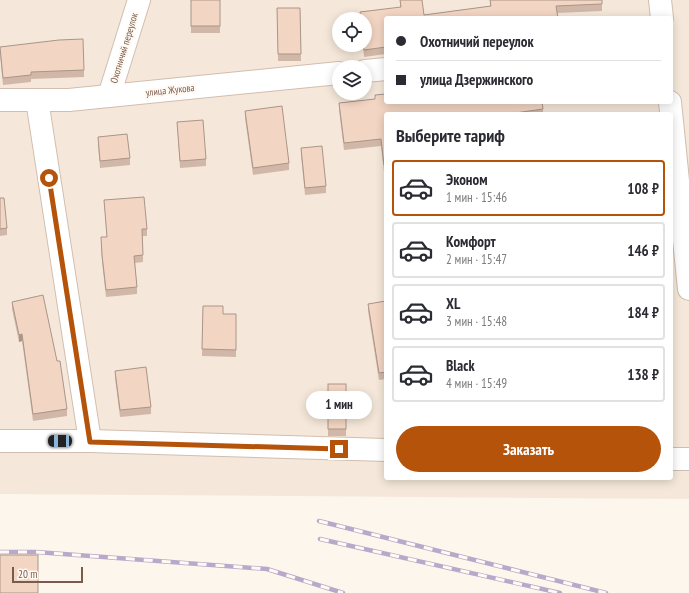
<!DOCTYPE html>
<html lang="ru">
<head>
<meta charset="utf-8">
<style>
	body { margin:0; font-family:"PT Sans Narrow",sans-serif; background:#f2f2f3; color:#2b2b33; height:100vh; display:flex; flex-direction:column; font-size:15px; white-space:nowrap }
	* { box-sizing:border-box; margin:0 }
	p { font-size:13px; color:#7c7c81 }
	.icon { flex:none; width:22px; height:22px; fill:none; stroke:currentColor; stroke-width:2; stroke-linecap:round; stroke-linejoin:round }
	.map { position:relative; flex:1; overflow:hidden }
	.drawer { position:absolute; left:384px; top:112px; width:289px; height:368px; display:flex; flex-direction:column; background:#fff; border-radius:4px; box-shadow:0 2px 10px #0003 }
	.drawer>* { flex:none }
	.banner { position:absolute; left:384px; top:16px; width:289px; height:88px; border-radius:4px; box-shadow:0 2px 10px #0003; display:grid; align-content:center; height:88px; padding:0 12px; background:#fff }
	.controls { position:absolute; left:332px; top:12px; display:grid; gap:8px }
	.controls a { display:grid; place-items:center; width:40px; height:40px; border-radius:50%; background:#fff; box-shadow:0 2px 10px #0003; font-size:20px }
	.scale { position:absolute; left:12px; bottom:10px; width:71px; box-sizing:border-box; padding-left:4px; border:2px solid #7a5c4d; border-top:0; font-size:11px; line-height:14px; white-space:nowrap; color:#7a5c4d; -webkit-text-stroke:3px #fffaf3; paint-order:stroke }
	.end { position:absolute; width:18px; height:18px; margin:-9px; border:5px solid #b45309; background:#fff; box-shadow:0 0 0 2px #fff }
	.from { border-radius:50% }
	.bubble { position:absolute; height:28px; border-radius:14px; background:#fff; box-shadow:0 2px 10px #0003; font-size:13px; font-weight:700; line-height:28px; text-align:center }
	.car { position:absolute; width:12px; height:24px; margin:-12px -6px; border-radius:5px; box-shadow:0 0 3px 1px #0007; background:linear-gradient(#222 24%,#8ab4d8 0 40%,#222 0 76%,#8ab4d8 0 86%,#222 0) }
	.banner b { display:flex; align-items:center; gap:14px; height:38px; font-size:15px }
	.banner b+b { border-top:1px solid #e1e1e2 }
	.banner i { width:10px; height:10px; background:#2b2b33 }
	ul { padding:0; list-style:none }
	li { display:flex; align-items:center; gap:12px; height:56px; margin:0 8px 6px; padding:0 4px; border:2px solid #e1e1e2; border-radius:4px }
	li div { flex:1 }
	li b { display:block; font-size:15px }
	li em { font-style:normal; font-weight:700 }
	li.active { border-color:#b45309 }
	li>.icon { width:36px; height:36px; stroke-width:1.5 }
	h2 { padding:0 12px; font-size:18px; line-height:48px }
	.cta { display:flex; gap:8px; margin-top:auto; padding:8px 12px }
	.cta a { flex:1; height:46px; border-radius:24px; background:#b45309; color:#fff; font-size:16px; font-weight:700; line-height:46px; text-align:center }
	.map>svg:first-child { display:block }
	.residential { fill:#f5e8da; fill-rule:evenodd }
	.lines { fill:none; stroke-linecap:round; stroke-linejoin:round }
	.minor-casing { stroke:#d1beb0; stroke-width:24 }
	.minor { stroke:#fff; stroke-width:22 }
	.rail-casing { stroke:#b9a8c9; stroke-width:4.5 }
	.rail { stroke:#fffaf3; stroke-width:3; stroke-dasharray:9; stroke-linecap:butt }
	.wall { fill:#d1b7a8 }
	.shaded-wall { fill:#aa9588 }
	.building { fill:#f3d5c3; stroke:#aa9588 }
	.route { stroke:#b45309; stroke-width:5 }
	.labels { text-anchor:middle; dominant-baseline:central; stroke-width:4; stroke-linejoin:round; paint-order:stroke }
	.street-label { font-size:10px; fill:#7a5c4d; stroke:#fffaf3 }
</style>
</head>
<body>
<div class="map">
<svg width="689" height="593" viewBox="0 0 689 593">
	<rect width="100%" height="100%" fill="#fdf6ec"/>
	<!-- residential -->
	<path class="residential" d="M0,0H689V499L0,494ZM386,18H671V102H386ZM339,19H365V45H339ZM339,67H365V93H339ZM386,114H671V478H386Z"/>
	<g class="lines">
		<!-- minor casing -->
		<g class="minor-casing">
			<g id="minor">
				<polyline points="660,0 662,18"/>
				<polyline points="365,71 386,69"/>
				<polyline points="109,96 139,0"/>
				<polyline points="0,100 69,100 339,73"/>
				<polyline points="37,100 90,441"/>
				<polyline points="670,102 689,289"/>
				<polyline points="0,441 90,441 386,450"/>
				<polyline points="671,459 689,459"/>
			</g>
		</g>
		<!-- minor -->
		<use href="#minor" class="minor"/>
		<!-- rail casing -->
		<g class="rail-casing">
			<g id="rail">
				<polyline points="319,521 606,593"/>
				<polyline points="320,539 560,593"/>
				<polyline points="0,552 36,552 267,569 343,593"/>
			</g>
		</g>
		<!-- rail -->
		<use href="#rail" class="rail"/>
	</g>
	<!-- wall -->
	<g class="wall">
		<rect x="191" y="0" width="29" height="33"/>
		<polygon points="400,0 422,0 424,15 490,6 490,0 602,0 602,11 557,13 386,18 386,54 364,57 363,45 365,45 365,19 360,19 360,12 400,8"/>
		<polygon points="277,8 300,8 301,61 278,61"/>
		<polygon points="0,47 84,70 84,77 31,79 31,82 3,85 0,55"/>
		<polygon points="375,95 543,109 543,114 386,114 386,171 384,172 381,146 344,150 339,110 339,103 375,99"/>
		<polygon points="245,111 289,163 289,170 253,175 245,118"/>
		<polygon points="177,122 206,159 206,166 180,168"/>
		<polygon points="98,137 130,158 130,165 100,168 98,144"/>
		<polygon points="301,148 326,186 326,193 305,195 301,155"/>
		<polygon points="0,198 7,228 7,235 0,236"/>
		<polygon points="104,200 147,229 147,236 143,236 143,262 135,263 137,287 137,294 106,297 102,262 101,244 107,237"/>
		<polygon points="386,301 386,379 379,380 368,311 368,304"/>
		<polygon points="12,302 67,409 67,416 33,421 22,341 19,342 12,309"/>
		<polygon points="203,306 223,314 236,314 236,357 202,356"/>
		<polygon points="115,371 151,407 151,414 120,417 115,378"/>
		<rect x="328" y="384" width="18" height="52"/>
	</g>
	<!-- shaded-wall -->
	<polygon class="shaded-wall" points="22,334 22,341 19,342 19,335"/>
	<!-- building -->
	<g class="building">
		<rect x="191" y="0" width="29" height="26"/>
		<polygon points="400,0 422,0 424,15 491,6 490,0 602,0 602,4 556,6 558,18 386,18 386,47 364,50 363,45 365,45 365,19 361,19 360,12 401,7"/>
		<polygon points="277,8 300,8 301,54 278,54"/>
		<polygon points="83,39 84,70 31,72 31,75 3,78 0,47 59,40"/>
		<polygon points="386,94 386,102 542,102 543,109 508,114 386,114 386,164 384,165 381,139 344,143 339,103 375,99 375,95"/>
		<polygon points="282,106 289,163 253,168 245,111"/>
		<polygon points="203,120 206,159 180,161 177,122"/>
		<polygon points="127,134 130,158 100,161 98,137"/>
		<polygon points="322,146 326,186 305,188 301,148"/>
		<polygon points="144,197 147,229 142,229 143,255 134,256 137,287 106,290 102,255 101,237 107,237 104,200"/>
		<polygon points="0,198 4,198 7,228 0,229"/>
		<polygon points="43,295 57,361 60,361 67,409 33,414 22,334 19,335 12,302"/>
		<polygon points="386,301 386,372 379,373 368,304"/>
		<polygon points="203,306 223,306 223,314 236,314 236,350 202,349"/>
		<polygon points="146,367 151,407 120,410 115,371"/>
		<rect x="328" y="384" width="18" height="45"/>
		<rect x="0" y="555" width="38" height="38"/>
	</g>
	<g class="lines">
		<!-- route -->
		<polyline class="route" points="49,178 90,442 339,449"/>
	</g>
	<g class="labels">
		<!-- street labels -->
		<g class="street-label">
			<text transform="translate(124 48) rotate(-73)">Охотничий переулок</text>
			<text transform="translate(170 90) rotate(-6)">улица Жукова</text>
		</g>
	</g>
</svg>
<div class="controls">
<a><svg class="icon" aria-label="locate" viewBox="0 0 24 24"><circle cx="12" cy="12" r="6"/><path d="M12 2v4M12 18v4M2 12h4M18 12h4"/></svg></a>
<a><svg class="icon" aria-label="layers" viewBox="0 0 24 24"><path d="M12 4l9 5-9 5-9-5zM3 14l9 5 9-5"/></svg></a>
</div>
<div class="scale">20 m</div>
<i class="end from" style="left:49px;top:178px"></i>
<i class="end" style="left:339px;top:449px"></i>
<div class="bubble" style="left:306px;top:391px;width:66px">1 мин</div>
<i class="car" style="left:60px;top:441px;rotate:270deg"></i>
<div class="banner">
<b><i class="from"></i>Охотничий переулок</b>
<b><i></i>улица Дзержинского</b>
</div>
<section class="drawer">
<h2>Выберите тариф</h2>
<ul>
<li class="active"><svg class="icon" aria-label="car" viewBox="0 0 24 24"><path d="M5 17H2v-5l4-1 3-4h7l3 4 3 1v5h-3M9 17h6M6 11h13"/><circle cx="7" cy="17" r="2"/><circle cx="17" cy="17" r="2"/></svg><div><b>Эконом</b><p>1 мин · 15:46</p></div><em>108 ₽</em></li>
<li><svg class="icon" aria-label="car" viewBox="0 0 24 24"><path d="M5 17H2v-5l4-1 3-4h7l3 4 3 1v5h-3M9 17h6M6 11h13"/><circle cx="7" cy="17" r="2"/><circle cx="17" cy="17" r="2"/></svg><div><b>Комфорт</b><p>2 мин · 15:47</p></div><em>146 ₽</em></li>
<li><svg class="icon" aria-label="car" viewBox="0 0 24 24"><path d="M5 17H2v-5l4-1 3-4h7l3 4 3 1v5h-3M9 17h6M6 11h13"/><circle cx="7" cy="17" r="2"/><circle cx="17" cy="17" r="2"/></svg><div><b>XL</b><p>3 мин · 15:48</p></div><em>184 ₽</em></li>
<li><svg class="icon" aria-label="car" viewBox="0 0 24 24"><path d="M5 17H2v-5l4-1 3-4h7l3 4 3 1v5h-3M9 17h6M6 11h13"/><circle cx="7" cy="17" r="2"/><circle cx="17" cy="17" r="2"/></svg><div><b>Black</b><p>4 мин · 15:49</p></div><em>138 ₽</em></li>
</ul>
<div class="cta"><a>Заказать</a></div>
</section>
</div>
</body>
</html>
